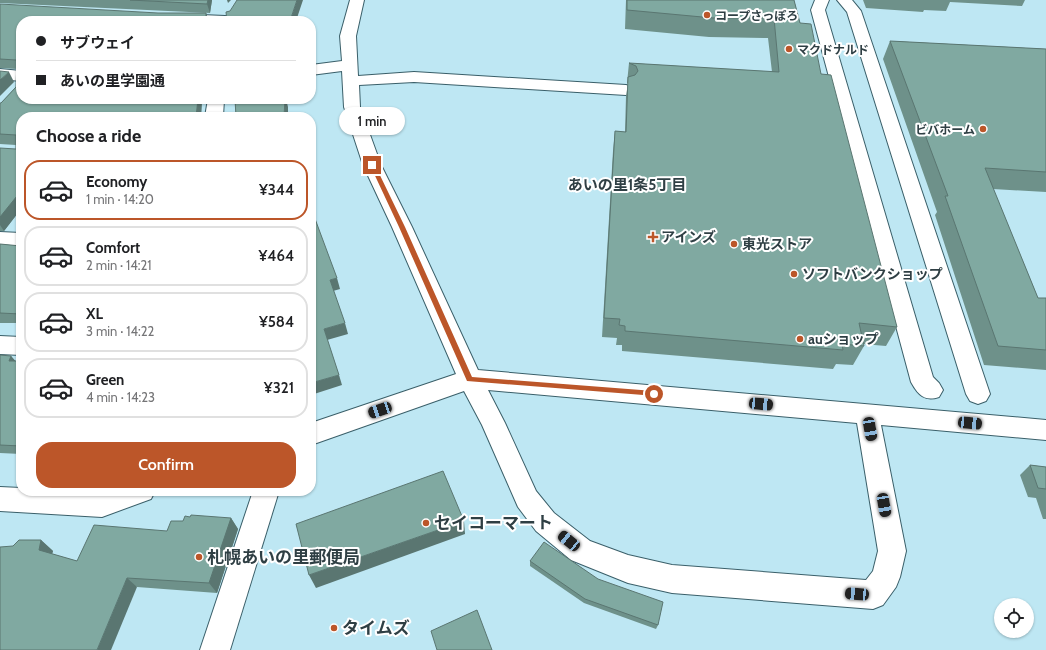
<!DOCTYPE html>
<html lang="en">
<head>
<meta charset="utf-8">
<style>
	body { margin:0; font-family:Cabin,"Noto Sans JP",sans-serif; background:#f2f2f2; color:#202124; height:100vh; display:flex; flex-direction:column; font-size:15px; white-space:nowrap }
	* { box-sizing:border-box; margin:0 }
	p { font-size:13px; color:#757577 }
	.icon { flex:none; width:22px; height:22px; fill:none; stroke:currentColor; stroke-width:2; stroke-linecap:round; stroke-linejoin:round }
	.map { position:relative; flex:1; overflow:hidden }
	.sheet { position:absolute; left:16px; top:112px; width:300px; height:384px; display:flex; flex-direction:column; background:#fff; border-radius:16px; box-shadow:0 1px 3px #0004 }
	.sheet>* { flex:none }
	.banner { position:absolute; left:16px; top:16px; width:300px; height:88px; border-radius:16px; box-shadow:0 1px 3px #0004; display:grid; align-content:center; height:88px; padding:0 20px; background:#fff }
	.buttons { position:absolute; left:994px; top:598px; display:grid; gap:8px }
	.buttons a { display:grid; place-items:center; width:40px; height:40px; border-radius:50%; background:#fff; box-shadow:0 1px 3px #0004; font-size:20px }
	.end { position:absolute; width:18px; height:18px; margin:-9px; border:5px solid #bc5629; background:#fff; box-shadow:0 0 0 2px #fff }
	.from { border-radius:50% }
	.bubble { position:absolute; height:28px; border-radius:14px; background:#fff; box-shadow:0 1px 3px #0004; font-size:13px; font-weight:600; line-height:28px; text-align:center }
	.car { position:absolute; width:12px; height:24px; margin:-12px -6px; border-radius:5px; box-shadow:0 0 3px 1px #0007; background:linear-gradient(#222 24%,#8ab4d8 0 40%,#222 0 76%,#8ab4d8 0 86%,#222 0) }
	.banner b { display:flex; align-items:center; gap:14px; height:38px; font-size:15px }
	.banner b+b { border-top:1px solid #e0e0e0 }
	.banner i { width:10px; height:10px; background:#202124 }
	ul { padding:0; list-style:none }
	li { display:flex; align-items:center; gap:12px; height:60px; margin:0 8px 6px; padding:0 12px; border:2px solid #e0e0e0; border-radius:16px }
	li div { flex:1 }
	li b { display:block; font-size:15px }
	li em { font-style:normal; font-weight:600 }
	li.active { border-color:#bc5629 }
	li>.icon { width:36px; height:36px; stroke-width:1.5 }
	h2 { padding:0 20px; font-size:18px; line-height:48px }
	.primary-button { display:flex; gap:8px; margin-top:auto; padding:8px 20px }
	.primary-button a { flex:1; height:46px; border-radius:16px; background:#bc5629; color:#fff; font-size:16px; font-weight:600; line-height:46px; text-align:center }
	.map>svg:first-child { display:block }
	.lines { fill:none; stroke-linecap:round; stroke-linejoin:round }
	.minor-casing { stroke:#3a5f69; stroke-width:2 }
	.minor { fill:#fff; fill-rule:evenodd }
	.wall { fill:#6e918a }
	.shaded-wall { fill:#5a7671 }
	.building { fill:#80a9a1; stroke:#5a7671 }
	.route { fill:#bc5629 }
	.poi-dot { fill:#bc5629; stroke:#fff; stroke-width:1.5 }
	.labels { text-anchor:middle; dominant-baseline:central; stroke-width:4; stroke-linejoin:round; paint-order:stroke }
	.far-poi-label { font-size:12px; font-weight:bold; fill:#2f3f44; stroke:#fff; text-anchor:start }
	.poi-label { font-size:14px; font-weight:bold; fill:#2f3f44; stroke:#fff; text-anchor:start }
	.neighbourhood-label { font-size:15px; font-weight:bold; fill:#2f3f44; stroke:#fff }
	.near-poi-label { font-size:17px; font-weight:bold; fill:#2f3f44; stroke:#fff; text-anchor:start }
</style>
</head>
<body>
<div class="map">
<svg width="1046" height="650" viewBox="0 0 1046 650">
	<rect width="100%" height="100%" fill="#bee7f3"/>
	<g class="lines">
		<!-- minor casing -->
		<g class="minor-casing">
			<g id="minor">
				<path d="M350,0H364L356,36L358,76L414,72L626,85L632,87L634,90L632,93L626,95L414,82L359,85L360,107L381,165L412,227L478,370L1046,420V440L881,425L906,551L900,577L896,587L883,605L873,609L672,593L628,583L571,560L536,531L518,507L482,425L464,391L311,445V423L456,374L392,227L363,165L344,107L342,71L311,75V65L342,61L340,36ZM488,390L857,423L878,551L873,571L866,580L672,565L628,555L590,541L554,513L536,491L505,423Z"/>
				<path d="M815,0H829L825,10L933,377L939,383L943,390L939,397C925,402 918,395 911,382L811,10Z"/>
				<polygon points="837,0 852,0 861,11 990,394 986,401 978,404 970,401 966,394 847,12"/>
				<polygon points="178,14 225,16 230,17 232,20 173,21 171,18 173,15"/>
				<polygon points="0,69 21,71 21,81 0,79"/>
				<polygon points="208,99 224,99 223,117 205,117"/>
				<polygon points="0,232 21,233 21,247 0,246"/>
				<polygon points="0,336 21,337 21,355 0,354"/>
				<polygon points="0,487 21,488 21,491 102,493 108,491 155,491 151,499 102,517 0,511"/>
				<polygon points="253,491 279,491 230,650 200,650"/>
			</g>
		</g>
		<!-- minor -->
		<use href="#minor" class="minor"/>
	</g>
	<!-- wall -->
	<g class="wall">
		<polygon points="0,0 212,0 210,13 0,3"/>
		<polygon points="626,0 794,0 800,23 821,74 897,327 886,346 863,344 864,346 853,365 836,364 833,369 622,351 622,345 616,345 617,338 602,337 613,151 615,131 625,132 626,96 628,83 627,83 629,63 772,72 768,38 709,37 625,29"/>
		<polygon points="863,0 1025,0 1022,6 950,2 946,11 924,10 923,12 866,8"/>
		<polygon points="0,4 21,21 21,99 202,99 201,117 21,117 21,209 4,231 0,231 0,149 16,149 16,145 0,144 0,103 1,103 16,87 17,69 0,68"/>
		<polygon points="890,41 1046,49 1046,192 993,189 1038,298 1046,298 1046,370 984,365 935,215 937,212 883,59"/>
		<polygon points="0,244 21,246 21,323 0,323"/>
		<polygon points="0,355 11,356 15,361 21,361 21,454 0,453"/>
		<polygon points="1030,465 1046,467 1046,519 1043,519 1036,498 1028,497 1020,475"/>
		<polygon points="231,518 238,529 217,593 137,587 13,546 41,540 53,551 52,554 77,561 167,531 183,521"/>
		<polygon points="530,561 658,625 656,629 584,603 530,566"/>
	</g>
	<!-- shaded-wall -->
	<g class="shaded-wall">
		<polygon points="208,0 212,0 210,13 207,4"/>
		<polygon points="227,0 231,0 228,3"/>
		<polygon points="297,0 303,0 296,21 290,21"/>
		<polygon points="206,13 209,21 206,21"/>
		<polygon points="9,72 14,82 0,96 0,80"/>
		<polygon points="198,99 202,99 201,117 196,117"/>
		<polygon points="285,99 286,99 288,107 288,117 284,117"/>
		<polygon points="21,191 21,209 4,231 0,225 0,217"/>
		<polygon points="337,278 340,289 333,291 330,280"/>
		<polygon points="345,323 348,334 327,340 324,329"/>
		<polygon points="11,356 19,365 9,361"/>
		<polygon points="339,375 342,385 311,395 311,383"/>
		<polygon points="231,518 238,529 217,593 209,583"/>
		<polygon points="464,521 465,534 316,588 309,575"/>
		<polygon points="41,540 53,551 50,560 39,550"/>
		<polygon points="127,578 137,587 111,650 97,650"/>
	</g>
	<!-- building -->
	<g class="building">
		<polygon points="130,0 208,0 207,4"/>
		<polygon points="237,0 297,0 290,21 227,21 226,12 230,11"/>
		<polygon points="627,0 794,0 800,23 811,24 821,74 831,75 897,327 859,323 864,346 842,344 843,350 625,331 625,326 619,325 620,319 604,318 615,131 626,132 628,77 635,75 638,71 636,66 629,63 779,72 774,18 713,18 627,10"/>
		<polygon points="0,4 158,13 206,13 206,21 21,21 21,99 198,99 196,117 21,117 21,191 0,217 0,148 16,149 16,135 0,134 0,103 1,103 16,87 17,61 16,60 0,59"/>
		<polygon points="890,41 1046,49 1046,172 985,168 1038,298 1046,298 1046,350 998,346 945,196 948,196"/>
		<polygon points="0,71 9,72 0,80"/>
		<polygon points="235,99 285,99 284,117 236,117"/>
		<polygon points="311,208 337,278 330,280 345,323 324,329 339,375 311,383"/>
		<polygon points="0,244 21,246 21,314 0,313"/>
		<polygon points="0,355 11,356 9,361 21,361 21,446 0,445"/>
		<polygon points="1030,465 1046,467 1046,489 1038,488"/>
		<polygon points="443,471 464,521 309,575 296,524"/>
		<polygon points="191,515 231,518 209,583 127,578 97,650 0,650 0,547 13,546 19,540 41,540 39,550 77,561 94,525 167,531 171,521 183,521 185,516 190,517"/>
		<polygon points="544,542 598,579 663,602 658,625 585,599 530,561"/>
		<polygon points="477,610 492,650 437,650 431,631"/>
	</g>
	<!-- route -->
	<polygon class="route" points="370,163 375,165 405,227 472,377 654,391 656,392 656,396 467,381 399,227 370,165"/>
	<!-- markers -->
	<g class="poi-dot">
		<circle cx="707" cy="15" r="4"/>
		<circle cx="789" cy="49" r="4"/>
		<circle cx="983" cy="129" r="4"/>
		<path d="M651 231h4v4h4v4h-4v4h-4v-4h-4v-4h4z"/>
		<circle cx="734" cy="244" r="4"/>
		<circle cx="794" cy="274" r="4"/>
		<circle cx="800" cy="339" r="4"/>
		<circle cx="426" cy="523" r="4"/>
		<circle cx="199" cy="557" r="4"/>
		<circle cx="334" cy="628" r="4"/>
	</g>
	<g class="labels">
		<!-- far-poi labels -->
		<g class="far-poi-label">
			<text x="715" y="15">コープさっぽろ</text>
			<text x="797" y="49">マクドナルド</text>
			<text x="975" y="129" text-anchor="end">ビバホーム</text>
		</g>
		<!-- poi labels -->
		<g class="poi-label">
			<text x="661" y="237">アインズ</text>
			<text x="742" y="244">東光ストア</text>
			<text x="802" y="274">ソフトバンクショップ</text>
			<text x="808" y="339">auショップ</text>
		</g>
		<!-- neighbourhood labels -->
		<g class="neighbourhood-label">
			<text x="627" y="185">あいの里1条5丁目</text>
		</g>
		<!-- near-poi labels -->
		<g class="near-poi-label">
			<text x="434" y="523">セイコーマート</text>
			<text x="207" y="557">札幌あいの里郵便局</text>
			<text x="342" y="628">タイムズ</text>
		</g>
	</g>
</svg>
<div class="buttons">
<a><svg class="icon" aria-label="locate" viewBox="0 0 24 24"><circle cx="12" cy="12" r="6"/><path d="M12 2v4M12 18v4M2 12h4M18 12h4"/></svg></a>
</div>
<i class="end from" style="left:654px;top:394px"></i>
<i class="end" style="left:372px;top:165px"></i>
<div class="bubble" style="left:339px;top:107px;width:66px">1 min</div>
<i class="car" style="left:761px;top:404px;rotate:95deg"></i>
<i class="car" style="left:380px;top:410px;rotate:251deg"></i>
<i class="car" style="left:970px;top:423px;rotate:95deg"></i>
<i class="car" style="left:870px;top:429px;rotate:170deg"></i>
<i class="car" style="left:884px;top:505px;rotate:170deg"></i>
<i class="car" style="left:569px;top:541px;rotate:309deg"></i>
<i class="car" style="left:857px;top:594px;rotate:274deg"></i>
<div class="banner">
<b><i class="from"></i>サブウェイ</b>
<b><i></i>あいの里学園通</b>
</div>
<section class="sheet">
<h2>Choose a ride</h2>
<ul>
<li class="active"><svg class="icon" aria-label="car" viewBox="0 0 24 24"><path d="M5 17H2v-5l4-1 3-4h7l3 4 3 1v5h-3M9 17h6M6 11h13"/><circle cx="7" cy="17" r="2"/><circle cx="17" cy="17" r="2"/></svg><div><b>Economy</b><p>1 min · 14:20</p></div><em>¥344</em></li>
<li><svg class="icon" aria-label="car" viewBox="0 0 24 24"><path d="M5 17H2v-5l4-1 3-4h7l3 4 3 1v5h-3M9 17h6M6 11h13"/><circle cx="7" cy="17" r="2"/><circle cx="17" cy="17" r="2"/></svg><div><b>Comfort</b><p>2 min · 14:21</p></div><em>¥464</em></li>
<li><svg class="icon" aria-label="car" viewBox="0 0 24 24"><path d="M5 17H2v-5l4-1 3-4h7l3 4 3 1v5h-3M9 17h6M6 11h13"/><circle cx="7" cy="17" r="2"/><circle cx="17" cy="17" r="2"/></svg><div><b>XL</b><p>3 min · 14:22</p></div><em>¥584</em></li>
<li><svg class="icon" aria-label="car" viewBox="0 0 24 24"><path d="M5 17H2v-5l4-1 3-4h7l3 4 3 1v5h-3M9 17h6M6 11h13"/><circle cx="7" cy="17" r="2"/><circle cx="17" cy="17" r="2"/></svg><div><b>Green</b><p>4 min · 14:23</p></div><em>¥321</em></li>
</ul>
<div class="primary-button"><a>Confirm</a></div>
</section>
</div>
</body>
</html>
